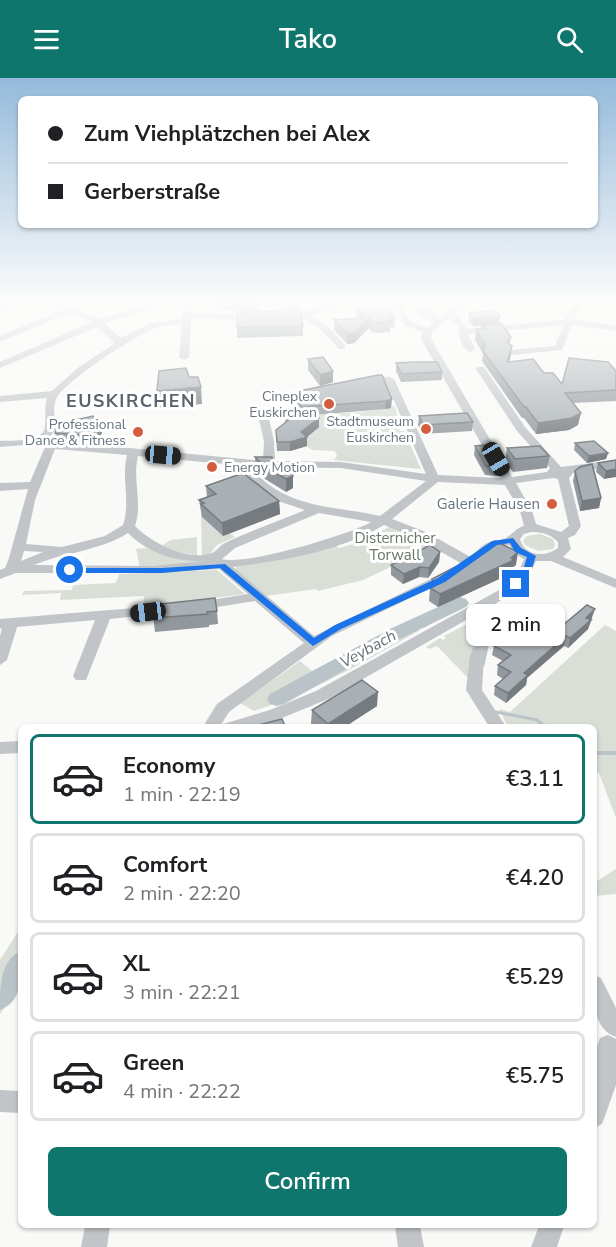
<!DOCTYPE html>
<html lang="en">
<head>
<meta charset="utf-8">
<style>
	body { margin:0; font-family:"Nunito Sans",sans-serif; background:#f2f2f2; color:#202124; height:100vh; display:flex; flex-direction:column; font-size:22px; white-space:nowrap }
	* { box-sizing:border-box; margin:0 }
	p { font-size:20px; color:#757577 }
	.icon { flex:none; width:33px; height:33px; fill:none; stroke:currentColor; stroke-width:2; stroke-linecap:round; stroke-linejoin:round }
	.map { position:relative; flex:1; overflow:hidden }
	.side { position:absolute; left:18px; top:646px; width:579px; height:504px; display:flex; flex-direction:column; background:#fff; border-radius:9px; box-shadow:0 2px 4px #0004 }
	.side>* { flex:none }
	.guide { position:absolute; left:18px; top:18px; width:580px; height:132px; border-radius:9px; box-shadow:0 2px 4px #0004; display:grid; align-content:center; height:132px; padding:0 30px; background:#fff }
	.end { position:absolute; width:27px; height:27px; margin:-14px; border:8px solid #1a73e8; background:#fff; box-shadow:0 0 0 3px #fff }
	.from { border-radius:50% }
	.bubble { position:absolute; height:42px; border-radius:9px; background:#fff; box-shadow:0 2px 4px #0004; font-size:20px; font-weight:600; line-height:42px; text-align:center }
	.car { position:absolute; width:18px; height:36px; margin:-18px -9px; border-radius:8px; box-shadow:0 0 4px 2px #0007; background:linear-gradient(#222 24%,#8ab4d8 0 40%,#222 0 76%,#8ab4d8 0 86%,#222 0) }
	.guide b { display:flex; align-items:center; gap:21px; height:57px; font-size:22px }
	.guide b+b { border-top:2px solid #e0e0e0 }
	.guide i { width:15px; height:15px; background:#202124 }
	ul { padding:10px 0 0; list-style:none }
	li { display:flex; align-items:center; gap:18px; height:90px; margin:0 12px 9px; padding:0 18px; border:3px solid #e0e0e0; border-radius:9px }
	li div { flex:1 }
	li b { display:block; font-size:22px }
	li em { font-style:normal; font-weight:600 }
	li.active { border-color:#0f766e }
	li>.icon { width:54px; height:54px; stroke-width:1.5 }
	.action { display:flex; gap:12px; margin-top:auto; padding:12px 30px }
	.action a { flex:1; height:69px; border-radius:9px; background:#0f766e; color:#fff; font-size:24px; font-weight:600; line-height:69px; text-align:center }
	header { display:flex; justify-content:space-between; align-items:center; height:78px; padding:0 30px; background:#0f766e; color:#fff; font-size:27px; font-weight:600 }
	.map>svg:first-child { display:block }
	.green { fill:#d9ded7 }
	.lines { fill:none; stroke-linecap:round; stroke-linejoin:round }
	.stream-far1 { stroke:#bac4c8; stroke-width:3 }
	.stream { stroke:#bac4c8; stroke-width:4 }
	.river { fill:#bac4c8; fill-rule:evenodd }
	.minor { fill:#c1c5c8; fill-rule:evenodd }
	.wall { fill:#91979c }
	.shaded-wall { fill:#767b7f }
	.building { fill:#a9b0b5; stroke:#767b7f; stroke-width:1.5 }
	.route { fill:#1a73e8 }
	.poi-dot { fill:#d25e3f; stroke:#fff; stroke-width:2 }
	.labels { text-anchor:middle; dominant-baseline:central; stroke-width:6; stroke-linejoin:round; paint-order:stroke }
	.far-poi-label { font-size:14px; fill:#67757f; stroke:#fff; text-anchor:end }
	.poi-label { font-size:15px; fill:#67757f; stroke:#fff; text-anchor:end }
	.park-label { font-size:15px; fill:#697866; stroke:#fff }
	.water-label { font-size:16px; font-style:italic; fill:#627379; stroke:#fff }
	.far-district-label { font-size:18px; font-weight:bold; letter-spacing:1.5px; fill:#59636b; stroke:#fff }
</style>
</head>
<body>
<header><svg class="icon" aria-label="menu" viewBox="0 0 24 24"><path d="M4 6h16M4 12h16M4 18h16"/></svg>Tako<svg class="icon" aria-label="search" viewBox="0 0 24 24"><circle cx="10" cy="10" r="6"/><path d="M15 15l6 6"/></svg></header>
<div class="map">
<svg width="616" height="1169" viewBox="0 0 616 1169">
	<rect width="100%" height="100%" fill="#f9f9f7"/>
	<!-- green -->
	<g class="green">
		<polygon points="395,328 397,337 394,339 400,353 404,353 421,391 334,382 337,378 335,373 312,372 302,364 311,337 360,334"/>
		<polygon points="201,434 205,438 202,439 223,458 230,455 235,459 217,467 209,477 202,478"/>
		<polygon points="392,447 433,469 363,502 318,513 316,511 266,518 236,492 236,489 336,467 338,470 282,485 358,465 364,467 366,462"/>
		<polygon points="540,456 553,461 555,467 553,471 538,473 525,467 523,462 527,458"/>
		<polygon points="197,459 197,478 158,470 171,462"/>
		<polygon points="146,470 160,475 209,481 210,484 140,490 136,471"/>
		<polygon points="217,492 245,516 143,529 144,518 60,522 61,515 22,517 24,513 72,512 73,507 116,505 119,496"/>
		<path d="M456,521L464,527L424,550H419L420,552C366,583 313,614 254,633L240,625L300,583L312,593Z"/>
		<polygon points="484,537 472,574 468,600 437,568 429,571 426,569 440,560 443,562 446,560 444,558"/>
		<polygon points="605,547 616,553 616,740 599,695 594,695 594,650 508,649 499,631 510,634"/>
		<polygon points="616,791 616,816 594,818 594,805"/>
		<polygon points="21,849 21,905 0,936 0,882"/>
	</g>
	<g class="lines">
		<!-- stream-far1 -->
		<g class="stream-far1">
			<polyline points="483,587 488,564"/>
			<polyline points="496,634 537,642 547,650"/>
		</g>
		<!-- stream -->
		<polyline class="stream" points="594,675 616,675"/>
		<!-- river -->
		<g class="river">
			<path d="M406,223H418L440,241L434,244C422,241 414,233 406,223Z"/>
			<polygon points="460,519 466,521 469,525 466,529 406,558 284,626 277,628 270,626 267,621 270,616 392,550"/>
			<path d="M21,873C21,895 25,922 0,932C0,909 0,882 21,873Z"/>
		</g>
		<!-- minor -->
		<g class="minor">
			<polygon points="18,223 32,223 0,234 0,228"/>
			<path d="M42,223H55L69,229L88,223H103L76,231L99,241L163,223H177L104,245L121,260L151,245L182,241L184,223H192L191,235L256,237L260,240L256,243L191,240L189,279L184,282L179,279L182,246C173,247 163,247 155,250C133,259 70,300 57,319C52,328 55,341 56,351L47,362L263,383L264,363L259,341L264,338L269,341L274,363L275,383L341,384L426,396L386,304L363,307L358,304C366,299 386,296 394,301L438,397L498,400H501L421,261L423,254L406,248L390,223H398L412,244L427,250L460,223H470L456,235L467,251L565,242L576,223H584L574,242L616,247V253L572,247L562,272L513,277L508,274L510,272L555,268L563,247L468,256L475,271L470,274C461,270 458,258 459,248L450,240L432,254L431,261L512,399L547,394L550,390L517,353L476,291L478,289H484L525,349L561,389L616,382V388L573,395L569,400L581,448L575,457L568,460L571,471L563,479L616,501V510L551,483H536C527,505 512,517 491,528L498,529L500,532L484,578L482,612L507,650H490L466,612L470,578L487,530L328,621L282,640L250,650H221L223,646L270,632L316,613L501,511L518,495L524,481L515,476L509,467L498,468L482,478L476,474C489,459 497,466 507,459C514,455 516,450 524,448L520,433L505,407L438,404L392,441L426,454L474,481L476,484L474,487H464L417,460L384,447C339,474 284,482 233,489L314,558L443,495H453L455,498L332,558L229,634L219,650H202L217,626L304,565L255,523L198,532L193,531L191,528L193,525L248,516L219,491L153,495H16L0,501V492L5,490L9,480L28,411L0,413V405L30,404L45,369L37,366L0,369V363C12,362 45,365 45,348C46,338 44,330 47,320L0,324V318L52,313L79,289L115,265L97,249L0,290V284L92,244L69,235L0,264V258L61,232ZM55,371L127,377C121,401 131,424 123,447L105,458L62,469L26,466L35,422ZM138,378L236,387L259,413L278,423L305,432C279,443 252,452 227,464C221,466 217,473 212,475C188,484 152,465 135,448C143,425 132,402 138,378ZM250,389L341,390L426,403L380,438C330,427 286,431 250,389ZM553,400L558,401L569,448L561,454L536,446L532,433L516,405ZM319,435L371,444C348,457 245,488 222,481L235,470ZM531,454C542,454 550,456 558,464V470C545,480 524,478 520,461L524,456ZM128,455C151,478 182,486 214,482L153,488L34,487C64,474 100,473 128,455ZM24,473L43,474L21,483Z"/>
			<polygon points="279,223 289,223 301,234 345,223 360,223 310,237 327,248 345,267 345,271 339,271 321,252 302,239 280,240 280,236 292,235"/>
			<polygon points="171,527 178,531 176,534 110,541 86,602 76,602 73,598 95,542 17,549 7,582 0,587 0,558 2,550 0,551 0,541"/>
			<polygon points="21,663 21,675 0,676 0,664"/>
			<path d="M594,897L601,900L616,930V959C591,950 594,919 594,897Z"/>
			<polygon points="608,957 616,961 616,1007 602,1046 594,1050 597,968 600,960"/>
			<polygon points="0,1012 21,1013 21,1035 0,1034"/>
			<polygon points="85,1148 110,1148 107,1169 81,1169"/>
			<polygon points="395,1148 420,1148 424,1169 398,1169"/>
			<polygon points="539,1148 564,1148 557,1169 531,1169"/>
		</g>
	</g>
	<!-- wall -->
	<g class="wall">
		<polygon points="210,223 258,223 259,233 303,248 303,258 237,260 237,232 220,233"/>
		<polygon points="355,225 395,240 394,250 390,249 390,254 378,255 372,254 369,250 354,265 347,266 334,252 334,242 358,240 355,234"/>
		<polygon points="469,235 500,238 499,245 511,259 510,266 511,278 509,284 544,295 562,306 616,293 616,323 573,325 578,347 569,352 536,356 524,340 522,340 482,283 483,276 475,262 476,251 481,251 481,247 473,248 468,243"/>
		<polygon points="308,281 333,304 320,308 308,292"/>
		<polygon points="396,285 442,294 442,302 401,304 396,293"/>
		<polygon points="378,297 391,330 385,331 313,337 319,349 307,359 307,368 290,373 277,373 276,352 285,345 285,337 299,331 296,325 296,317"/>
		<polygon points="419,338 473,344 472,353 422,356 418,347"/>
		<polygon points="102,354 98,365 57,361 55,355"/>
		<polygon points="575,365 608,375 606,381 587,385 574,372"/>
		<polygon points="475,368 499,388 497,398 485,397 474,377"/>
		<polygon points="507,370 550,378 547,390 513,394 505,383"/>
		<polygon points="255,379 272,384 293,398 293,410 286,414 265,401 256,391"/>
		<polygon points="616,382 604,401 596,394 598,385"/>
		<polygon points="575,393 601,420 599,430 580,433 573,403"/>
		<polygon points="206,408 279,423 280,436 223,458 202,439 199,422 207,419"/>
		<polygon points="440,474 439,484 428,500 419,499 403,506 391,497 391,487"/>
		<polygon points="516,487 513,489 512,495 438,529 429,523 430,510 431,509 432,501"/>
		<polygon points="152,527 217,533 218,546 209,547 209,549 155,554"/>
		<polygon points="593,541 591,543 588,551 568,570 564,568 527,600 526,607 506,625 494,617 495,608 503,601 497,597 498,587 503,583 492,577 494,568 539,553"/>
		<polygon points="377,628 343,650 316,650 311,646 312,632"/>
	</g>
	<!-- shaded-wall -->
	<g class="shaded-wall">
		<polygon points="500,238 499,246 473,248 474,240"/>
		<polygon points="369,240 369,250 354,265 347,266 347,255"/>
		<polygon points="512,268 511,278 505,295 507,284"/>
		<polygon points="333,293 333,304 320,308 320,297"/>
		<polygon points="201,309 202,326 159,330 157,313"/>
		<polygon points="392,321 391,330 385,331 386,323"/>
		<polygon points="581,335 578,347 569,352 536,356 538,345"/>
		<polygon points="319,340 319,349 307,359 307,368 290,373 290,364"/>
		<polygon points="101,348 102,354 98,365 97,358"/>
		<polygon points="608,375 606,381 587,385 589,378"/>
		<polygon points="616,391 616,399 604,401 606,393"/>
		<polygon points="293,398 293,410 286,414 286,401"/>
		<polygon points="601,420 599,430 580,433 582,423"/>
		<polygon points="279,423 280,436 223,458 222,445"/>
		<polygon points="440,474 439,484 428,500 429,490"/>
		<polygon points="518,474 516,487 513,489 512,495 438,529 440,516"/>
		<polygon points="420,489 419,499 403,506 404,496"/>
		<polygon points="595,531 588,551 568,570 570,560 586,540"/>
		<polygon points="566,558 564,568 527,600 526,607 506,625 508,615 524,595"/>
		<polygon points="378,614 377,628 343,650 328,650 328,646"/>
	</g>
	<!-- building -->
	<g class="building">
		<polygon points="236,223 258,223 258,224 236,225"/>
		<polygon points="360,223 385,223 395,240 388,239 390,244 378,245 372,244 369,240 354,255 347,255 334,242 364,240 355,225"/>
		<polygon points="300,231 303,248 237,249 237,235"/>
		<polygon points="494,232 500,238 474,240 469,235"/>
		<polygon points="501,245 511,259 507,264 512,268 507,284 533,281 544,295 553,295 562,306 569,280 608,284 616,293 616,312 565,315 581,335 572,340 538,345 526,329 524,329 483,273 485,267 476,251 486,251 482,247"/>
		<polygon points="323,279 333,293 320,297 308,281"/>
		<polygon points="415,284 437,284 442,294 402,296 396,285"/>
		<polygon points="186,290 189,299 198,299 201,309 157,313 159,293"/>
		<polygon points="378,297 382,297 392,321 386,323 301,329 296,317 299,313"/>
		<polygon points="304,331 319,340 301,354 307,359 290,364 277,364 276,352 291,340 285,337 292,332"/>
		<polygon points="467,335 473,344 423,347 419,338"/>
		<polygon points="93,338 101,348 97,358 55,355 58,346"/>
		<polygon points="594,363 608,375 589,378 575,365"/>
		<polygon points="486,367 499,388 486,388 475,368"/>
		<polygon points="540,368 549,378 515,381 507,370"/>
		<polygon points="255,379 272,379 272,384 284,391 291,390 293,398 286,401 265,389"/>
		<polygon points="616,382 616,391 606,393 598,385"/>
		<polygon points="592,386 601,420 582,423 575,393 580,389"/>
		<polygon points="243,395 279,423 222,445 201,426 204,425 199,422 216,416 206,408"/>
		<polygon points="495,463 518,474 511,480 514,482 440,516 430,510 435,508 432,501 455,489 461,489"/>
		<polygon points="430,467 440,474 429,490 420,489 404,496 391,487"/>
		<polygon points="215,520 217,533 207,534 208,536 153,540 152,527"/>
		<polygon points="587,527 595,531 586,540 591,542 570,560 566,558 524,595 528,597 508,615 495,608 511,594 498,587 511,577 494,568 501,533 539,553 552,542 563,547"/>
		<polygon points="362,602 378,614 328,646 312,632"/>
		<polygon points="282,641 286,650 247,650"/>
	</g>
	<!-- sky -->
	<linearGradient id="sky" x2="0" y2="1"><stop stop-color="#95badb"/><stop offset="0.58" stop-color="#fcfcfb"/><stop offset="1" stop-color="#fcfcfb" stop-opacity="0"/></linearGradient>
	<rect width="616" height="387" fill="url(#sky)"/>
	<!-- route -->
	<polygon class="route" points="513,460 521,470 536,478 531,493 519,508 512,506 523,492 527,479 515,474 510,465 497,467 445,504 341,551 313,568 220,490 162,495 70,495 66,492 70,490 162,490 225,486 314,560 335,547 438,500 492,463"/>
	<!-- markers -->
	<g class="poi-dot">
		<circle cx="329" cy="326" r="6"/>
		<circle cx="426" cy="351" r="6"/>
		<circle cx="138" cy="354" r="6"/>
		<circle cx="212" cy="389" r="6"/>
		<circle cx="552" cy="426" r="6"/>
	</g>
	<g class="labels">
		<!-- far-poi labels -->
		<g class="far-poi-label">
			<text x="317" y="318">Cineplex<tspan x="317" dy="16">Euskirchen</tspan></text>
			<text x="414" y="343">Stadtmuseum<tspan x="414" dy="16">Euskirchen</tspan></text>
			<text x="126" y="346">Professional<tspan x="126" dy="16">Dance &amp; Fitness</tspan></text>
			<text x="224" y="389" text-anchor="start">Energy Motion</text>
		</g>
		<!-- poi labels -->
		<g class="poi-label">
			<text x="540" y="426">Galerie Hausen</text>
		</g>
		<!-- park labels -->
		<g class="park-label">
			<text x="395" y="460">Disternicher<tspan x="395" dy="17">Torwall</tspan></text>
		</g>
		<!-- water labels -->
		<g class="water-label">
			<text transform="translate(368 571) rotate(-29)">Veybach</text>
		</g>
		<!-- far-district labels -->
		<g class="far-district-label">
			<text x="131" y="323">EUSKIRCHEN</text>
		</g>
	</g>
</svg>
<i class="end from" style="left:70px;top:492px"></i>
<i class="end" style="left:516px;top:506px"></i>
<div class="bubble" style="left:466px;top:526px;width:99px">2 min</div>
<i class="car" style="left:163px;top:377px;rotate:95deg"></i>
<i class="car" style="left:496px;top:381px;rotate:150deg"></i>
<i class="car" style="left:148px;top:534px;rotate:263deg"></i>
<div class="guide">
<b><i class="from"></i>Zum Viehplätzchen bei Alex</b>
<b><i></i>Gerberstraße</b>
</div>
<section class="side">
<ul>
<li class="active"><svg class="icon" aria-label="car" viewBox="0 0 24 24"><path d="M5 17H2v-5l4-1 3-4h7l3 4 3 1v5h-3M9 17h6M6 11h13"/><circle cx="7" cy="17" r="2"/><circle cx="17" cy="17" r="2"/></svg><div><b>Economy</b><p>1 min · 22:19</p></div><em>€3.11</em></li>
<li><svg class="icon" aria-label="car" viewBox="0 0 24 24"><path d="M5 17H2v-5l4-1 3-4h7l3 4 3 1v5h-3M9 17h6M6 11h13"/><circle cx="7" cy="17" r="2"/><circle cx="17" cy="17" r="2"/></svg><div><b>Comfort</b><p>2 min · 22:20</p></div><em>€4.20</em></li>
<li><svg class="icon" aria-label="car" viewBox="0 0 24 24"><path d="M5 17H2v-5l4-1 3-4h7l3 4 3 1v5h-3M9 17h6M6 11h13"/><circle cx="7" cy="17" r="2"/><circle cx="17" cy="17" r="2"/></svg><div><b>XL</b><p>3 min · 22:21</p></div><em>€5.29</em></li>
<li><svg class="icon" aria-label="car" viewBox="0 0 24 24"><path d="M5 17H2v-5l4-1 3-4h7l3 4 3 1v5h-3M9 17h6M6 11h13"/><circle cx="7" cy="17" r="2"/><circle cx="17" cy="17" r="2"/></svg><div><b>Green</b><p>4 min · 22:22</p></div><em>€5.75</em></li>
</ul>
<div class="action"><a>Confirm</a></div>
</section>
</div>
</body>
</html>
